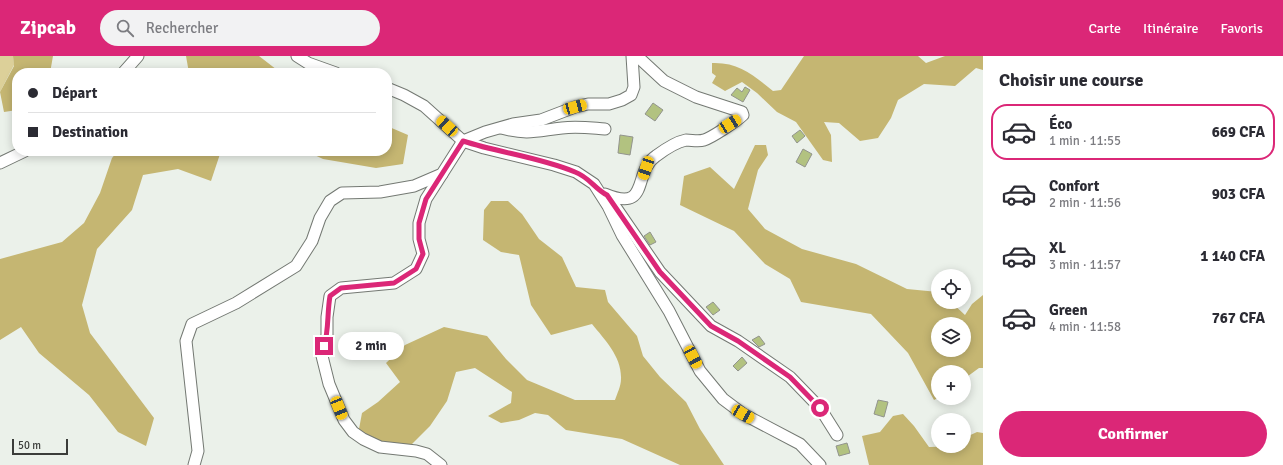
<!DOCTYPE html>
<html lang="fr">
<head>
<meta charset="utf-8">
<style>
	body { margin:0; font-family:Signika,sans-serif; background:#f2f2f3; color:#2b2b33; height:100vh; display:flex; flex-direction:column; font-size:15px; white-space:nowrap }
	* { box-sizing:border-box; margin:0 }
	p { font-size:13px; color:#7c7c81 }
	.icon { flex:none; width:22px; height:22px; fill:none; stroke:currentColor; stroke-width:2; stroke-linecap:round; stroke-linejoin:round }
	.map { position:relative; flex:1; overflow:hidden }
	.sheet { display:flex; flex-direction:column; background:#fff; width:300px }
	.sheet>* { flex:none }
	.hud { position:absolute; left:12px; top:12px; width:380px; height:88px; border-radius:16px; box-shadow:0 2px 10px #0003; display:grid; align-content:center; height:88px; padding:0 16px; background:#fff }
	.buttons { position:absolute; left:931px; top:213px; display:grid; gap:8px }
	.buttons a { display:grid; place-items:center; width:40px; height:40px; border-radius:50%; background:#fff; box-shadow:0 2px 10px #0003; font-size:20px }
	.scale { position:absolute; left:12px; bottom:10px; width:56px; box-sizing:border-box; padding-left:4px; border:2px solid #3b3d3a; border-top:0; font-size:11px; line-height:14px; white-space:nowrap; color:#3b3d3a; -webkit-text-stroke:3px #ebf1ea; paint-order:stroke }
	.end { position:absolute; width:18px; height:18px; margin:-9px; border:5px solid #db2777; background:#fff; box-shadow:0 0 0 2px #fff }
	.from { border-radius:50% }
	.bubble { position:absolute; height:28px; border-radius:14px; background:#fff; box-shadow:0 2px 10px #0003; font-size:13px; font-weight:700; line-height:28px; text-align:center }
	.car { position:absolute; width:12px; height:24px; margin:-12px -6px; border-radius:5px; box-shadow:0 0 3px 1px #0007; background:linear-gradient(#f5c518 24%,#345 0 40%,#f5c518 0 76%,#345 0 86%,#f5c518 0) }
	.hud b { display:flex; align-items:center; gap:14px; height:38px; font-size:15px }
	.hud b+b { border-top:1px solid #e1e1e2 }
	.hud i { width:10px; height:10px; background:#2b2b33 }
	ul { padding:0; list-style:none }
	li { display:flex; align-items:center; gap:12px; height:56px; margin:0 8px 6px; padding:0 8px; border:2px solid transparent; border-radius:16px }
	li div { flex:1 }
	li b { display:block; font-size:15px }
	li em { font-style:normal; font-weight:700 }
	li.on { border-color:#db2777 }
	li>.icon { width:36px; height:36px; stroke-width:1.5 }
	h2 { padding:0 16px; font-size:18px; line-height:48px }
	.cta { display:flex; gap:8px; margin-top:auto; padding:8px 16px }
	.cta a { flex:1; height:46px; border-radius:24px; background:#db2777; color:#fff; font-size:16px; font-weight:700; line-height:46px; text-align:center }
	header { display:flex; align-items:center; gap:24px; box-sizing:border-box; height:56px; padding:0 20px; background:#db2777; color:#fff }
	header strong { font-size:19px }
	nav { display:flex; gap:22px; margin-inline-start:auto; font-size:14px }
	.search { width:280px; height:36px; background:#f2f2f3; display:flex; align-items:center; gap:10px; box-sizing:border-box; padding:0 14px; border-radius:22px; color:#7c7c81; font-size:15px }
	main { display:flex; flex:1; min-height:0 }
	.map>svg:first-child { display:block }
	.green { fill:#dcd099 }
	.forest { fill:#c5b672; fill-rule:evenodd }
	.building { fill:#b2c280; stroke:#92948d }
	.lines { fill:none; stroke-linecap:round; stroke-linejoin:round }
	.minor-casing { stroke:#747973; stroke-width:13 }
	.minor { stroke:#fff; stroke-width:11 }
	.route { stroke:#db2777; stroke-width:5 }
</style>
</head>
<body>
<header>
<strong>Zipcab</strong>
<div class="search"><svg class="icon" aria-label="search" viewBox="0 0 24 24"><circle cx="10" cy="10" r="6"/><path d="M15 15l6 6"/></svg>Rechercher</div>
<nav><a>Carte</a><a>Itinéraire</a><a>Favoris</a></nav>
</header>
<main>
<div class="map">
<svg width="983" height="409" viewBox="0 0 983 409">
	<rect width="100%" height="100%" fill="#ebf1ea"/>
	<!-- green -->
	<polygon class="green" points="0,0 13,0 14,9 0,36"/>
	<!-- forest -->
	<g class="forest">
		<polygon points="13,0 53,0 50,17 17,17 17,54 4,56 0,36 14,10"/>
		<polygon points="186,0 259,0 281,17 189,17"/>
		<path d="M804,0H918L926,7L945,0H983V14L976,12L955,30L924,28L898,44L891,62L878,82L860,85L839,67L824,66L831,79L832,106L823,104L796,66L777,56L757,37L742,26L725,35L712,27L716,20L712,17V7C739,6 753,19 773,35L781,34Z"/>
		<polygon points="387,70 408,79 403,108 376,112 323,103 306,95 387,95"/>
		<path d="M755,89H766L768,99L758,114L748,153L765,173L802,193L856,208L907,233L938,236V246H951L965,259L972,248L983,239V312H979L964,323V316H938V342L934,344L908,297L871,258L801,246L790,223L765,208L734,175L680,149L684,120L710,111L734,133ZM938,268H964V294H938Z"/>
		<polygon points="118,95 221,95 211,125 178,113 143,119 132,154 97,193 82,249 90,277 154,362 146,390 118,376 89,339 39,297 21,271 0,284 0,203 62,186 84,167 100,137 112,102"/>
		<path d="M491,145H508L522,158L539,183L562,201L576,231L605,234L608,246L637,280L643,300L660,321L686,346L700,373L724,409H680L622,383L566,374L548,359L535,357L519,364L501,367L488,360L511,347L512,336L475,312L456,316L447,345L430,370L408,392L377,388L359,373L362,357L378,346L400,326L386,307L405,289L444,271L487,280L506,303L527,324L575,344H615C617,338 621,330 621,323C622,301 605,284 592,268L551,279L531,249L519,199L501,196L483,184L484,154Z"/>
		<polygon points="903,358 914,370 929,391 964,390 964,382 977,376 983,377 983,409 869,409 862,380 880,376 893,360"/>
	</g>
	<!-- building -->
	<g class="building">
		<polygon points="745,31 750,34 743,46 731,39 737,32 742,36"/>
		<polygon points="653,47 663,54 655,65 645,58"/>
		<polygon points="800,74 805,80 797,87 792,80"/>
		<polygon points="620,79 633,81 630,99 618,97"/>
		<polygon points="803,93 812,98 805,111 796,106"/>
		<polygon points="650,176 656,186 650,189 644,180"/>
		<polygon points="713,246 720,254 713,259 706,251"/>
		<polygon points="759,280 765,288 759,291 752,284"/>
		<polygon points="742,301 747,307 738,315 733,310"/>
		<polygon points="878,344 888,346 884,361 874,358"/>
		<polygon points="847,387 850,397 839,400 836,390"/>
	</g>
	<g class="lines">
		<!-- minor casing -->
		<g class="minor-casing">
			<g id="minor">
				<polyline points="297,0 308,7 336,17"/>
				<polyline points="123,17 138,0"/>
				<polyline points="387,32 404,39 424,50 463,85 484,92 554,109 576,116 594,128 608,150 622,179 669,255 700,315 723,343 743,358 800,388 820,409"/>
				<path d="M501,72C528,79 536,75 562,72C577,70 591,72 605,73"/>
				<polyline points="0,107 25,95"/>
				<path d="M605,138C651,157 632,116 656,100C664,94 676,86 686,84C692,84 698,86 704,84C711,82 737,65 743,59L742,56L696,41L664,25L637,0"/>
				<polyline points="612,146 660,216 711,270 738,285 790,321 820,352 837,379"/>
				<polyline points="194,409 198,395 186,285 192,268 236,247 296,210 312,185 320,162 330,145 342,137 380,136 414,130 442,118 463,85 485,76 513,68 541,64 575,51 588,48 609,48 622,44 631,39 634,31 632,0"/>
				<polyline points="441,409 427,398 416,395 380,391 363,383 353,376 344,364 329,328 322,300 327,279 327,261 330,240 341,232 394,227 416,213 423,198 419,183 419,167 426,143 442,118"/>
			</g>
		</g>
		<!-- minor -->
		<use href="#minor" class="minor"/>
	</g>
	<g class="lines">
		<!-- route -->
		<path class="route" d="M324,290C329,274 327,257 330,240L341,232L394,227L416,213L423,198L419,183V167L426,143L463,85C500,97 539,101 575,116C589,121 595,133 607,139L660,216L711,270L738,285L790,321L820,352"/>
	</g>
</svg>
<div class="buttons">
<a><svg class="icon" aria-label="locate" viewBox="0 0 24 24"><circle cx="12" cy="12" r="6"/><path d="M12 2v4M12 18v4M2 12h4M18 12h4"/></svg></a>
<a><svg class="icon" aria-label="layers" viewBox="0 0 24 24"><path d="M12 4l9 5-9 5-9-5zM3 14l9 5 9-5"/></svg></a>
<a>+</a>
<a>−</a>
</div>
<div class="scale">50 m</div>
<i class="end from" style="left:820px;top:352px"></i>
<i class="end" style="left:324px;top:290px"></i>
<div class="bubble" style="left:338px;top:276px;width:66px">2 min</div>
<i class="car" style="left:575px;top:51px;rotate:75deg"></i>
<i class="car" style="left:730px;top:68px;rotate:58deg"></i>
<i class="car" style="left:447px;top:70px;rotate:312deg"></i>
<i class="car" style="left:646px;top:112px;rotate:198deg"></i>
<i class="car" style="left:693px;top:301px;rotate:152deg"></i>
<i class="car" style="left:339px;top:352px;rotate:158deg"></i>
<i class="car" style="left:743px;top:358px;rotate:120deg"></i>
<div class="hud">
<b><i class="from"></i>Départ</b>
<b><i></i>Destination</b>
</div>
</div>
<section class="sheet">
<h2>Choisir une course</h2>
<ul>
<li class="on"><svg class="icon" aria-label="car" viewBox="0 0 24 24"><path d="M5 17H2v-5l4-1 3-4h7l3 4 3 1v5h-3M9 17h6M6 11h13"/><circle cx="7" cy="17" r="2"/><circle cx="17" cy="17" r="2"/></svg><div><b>Éco</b><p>1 min · 11:55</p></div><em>669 CFA</em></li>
<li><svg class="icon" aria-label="car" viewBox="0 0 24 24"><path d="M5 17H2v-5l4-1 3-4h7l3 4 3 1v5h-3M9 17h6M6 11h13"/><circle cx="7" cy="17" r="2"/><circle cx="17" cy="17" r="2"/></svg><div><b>Confort</b><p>2 min · 11:56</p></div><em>903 CFA</em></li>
<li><svg class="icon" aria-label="car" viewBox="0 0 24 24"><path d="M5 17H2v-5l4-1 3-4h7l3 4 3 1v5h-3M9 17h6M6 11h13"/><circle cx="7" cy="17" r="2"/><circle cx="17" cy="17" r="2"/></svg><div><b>XL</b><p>3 min · 11:57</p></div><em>1 140 CFA</em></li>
<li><svg class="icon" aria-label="car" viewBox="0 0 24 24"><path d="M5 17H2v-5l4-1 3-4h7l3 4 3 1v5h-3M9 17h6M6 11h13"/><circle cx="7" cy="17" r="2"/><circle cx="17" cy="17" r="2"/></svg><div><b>Green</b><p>4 min · 11:58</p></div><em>767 CFA</em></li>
</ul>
<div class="cta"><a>Confirmer</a></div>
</section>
</main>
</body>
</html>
